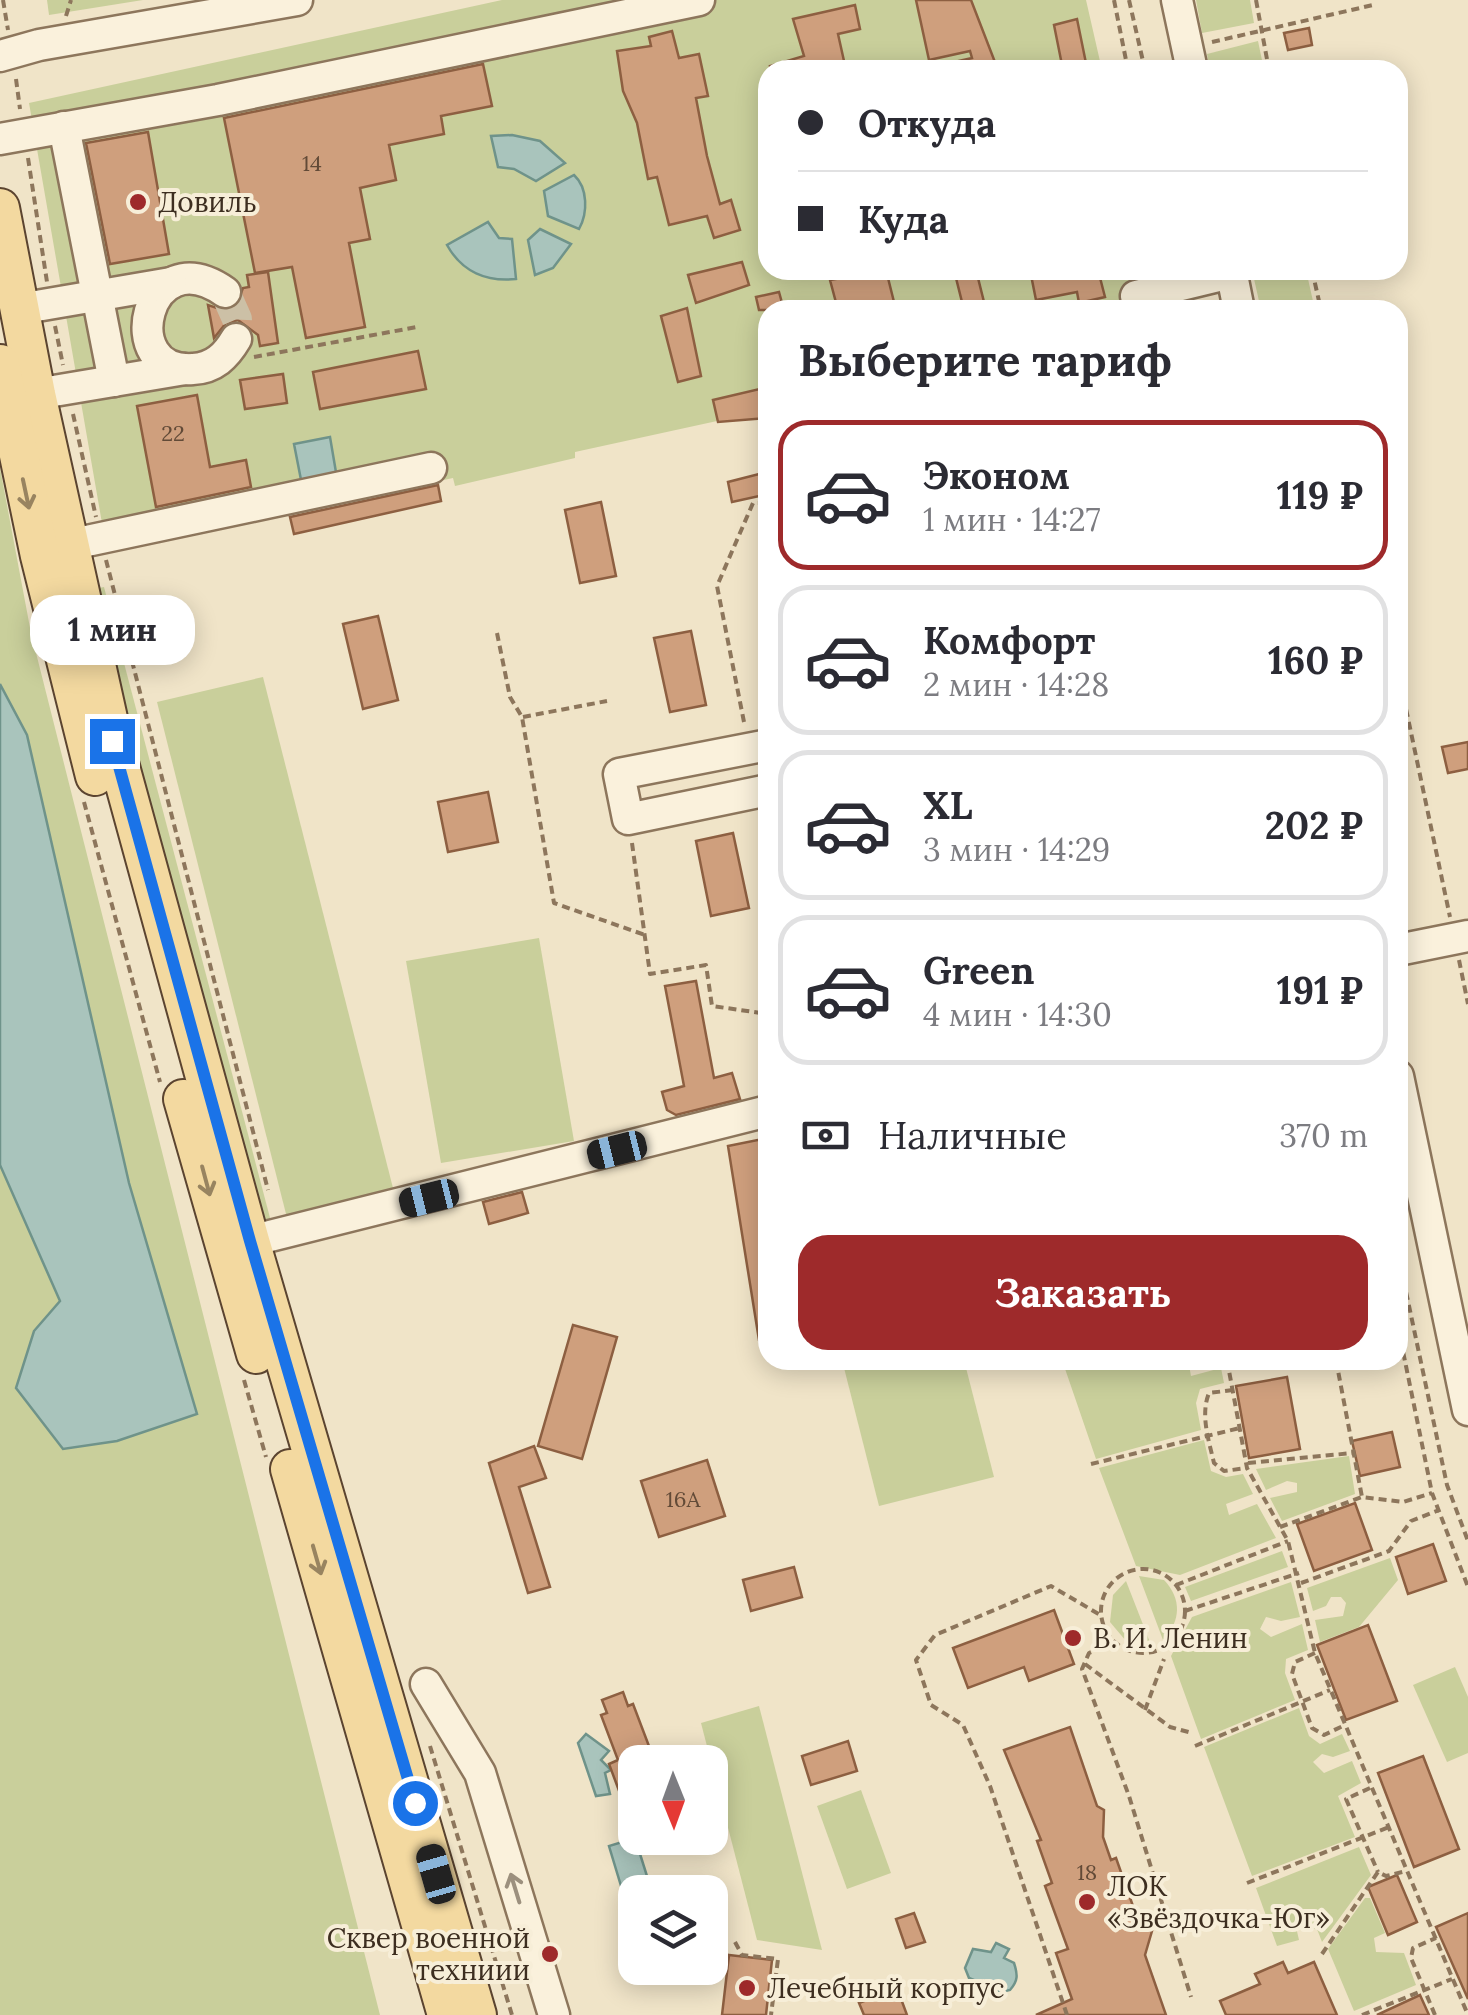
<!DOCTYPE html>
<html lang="ru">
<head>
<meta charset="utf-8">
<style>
	body { margin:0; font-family:Lora,serif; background:#f7f7f7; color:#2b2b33; height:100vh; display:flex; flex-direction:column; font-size:38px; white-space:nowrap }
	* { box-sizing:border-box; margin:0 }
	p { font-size:32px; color:#7c7c81 }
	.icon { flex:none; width:55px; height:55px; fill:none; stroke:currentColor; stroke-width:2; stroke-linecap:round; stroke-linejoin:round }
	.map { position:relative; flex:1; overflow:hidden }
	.side { position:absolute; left:758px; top:300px; width:650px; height:1070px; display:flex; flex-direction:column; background:#fff; border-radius:30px; box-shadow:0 5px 25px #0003 }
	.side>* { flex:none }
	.hud { position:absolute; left:758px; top:60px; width:650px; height:220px; border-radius:30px; box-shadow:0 5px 25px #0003; display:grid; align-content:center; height:220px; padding:0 40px; background:#fff }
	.needle { width:65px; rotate:179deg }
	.buttons { position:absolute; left:618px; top:1745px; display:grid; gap:20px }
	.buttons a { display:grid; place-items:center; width:110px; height:110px; border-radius:20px; background:#fff; box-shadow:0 5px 25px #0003; font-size:50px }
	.end { position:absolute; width:45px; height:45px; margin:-22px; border:12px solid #1a73e8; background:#fff; box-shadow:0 0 0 5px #fff }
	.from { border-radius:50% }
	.bubble { position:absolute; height:70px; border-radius:30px; background:#fff; box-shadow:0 5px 25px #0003; font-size:32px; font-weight:700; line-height:70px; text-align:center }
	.car { position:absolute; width:30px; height:60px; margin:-30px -15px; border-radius:12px; box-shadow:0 0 8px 2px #0007; background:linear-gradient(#222 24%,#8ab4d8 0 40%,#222 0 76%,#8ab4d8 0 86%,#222 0) }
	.hud b { display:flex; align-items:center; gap:35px; height:95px; font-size:38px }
	.hud b+b { border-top:2px solid #e1e1e2 }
	.hud i { width:25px; height:25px; background:#2b2b33 }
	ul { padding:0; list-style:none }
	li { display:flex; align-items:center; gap:30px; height:150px; margin:0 20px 15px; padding:0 20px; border:5px solid #e1e1e2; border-radius:30px }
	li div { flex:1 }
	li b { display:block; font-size:38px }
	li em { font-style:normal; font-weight:700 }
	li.current { border-color:#9e2a2b }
	li>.icon { width:90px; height:90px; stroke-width:1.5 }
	h2 { padding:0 40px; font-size:45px; line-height:120px }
	.pay { display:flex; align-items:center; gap:25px; height:110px; padding:0 40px; font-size:38px }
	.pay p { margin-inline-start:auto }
	.cta { display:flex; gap:20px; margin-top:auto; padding:20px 40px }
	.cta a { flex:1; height:115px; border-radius:30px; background:#9e2a2b; color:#fff; font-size:40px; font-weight:700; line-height:115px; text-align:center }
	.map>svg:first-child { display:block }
	.green { fill:#c9cf9b }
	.water { fill:#a9c4bc; stroke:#6f938a; stroke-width:2.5 }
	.building { fill:#cf9f7d; stroke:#8d5f41; stroke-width:2.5 }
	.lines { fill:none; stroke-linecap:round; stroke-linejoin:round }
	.minor-tunnel { stroke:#ccc0a6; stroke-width:30; stroke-dasharray:30 15; stroke-linecap:butt }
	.minor-casing { stroke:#8d765c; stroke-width:35 }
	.major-casing { stroke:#5b4430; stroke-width:42 }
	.path { stroke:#8d765c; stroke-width:4; stroke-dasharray:8 5; stroke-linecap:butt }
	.minor { stroke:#faf1dc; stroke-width:30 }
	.major { stroke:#f3d9a0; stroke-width:38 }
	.oneway { stroke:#988460 }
	.oneway2 { stroke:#9c907e }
	.route { stroke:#1a73e8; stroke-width:12 }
	.poi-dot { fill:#9e2a2b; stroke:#f7eed8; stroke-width:4 }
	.labels { text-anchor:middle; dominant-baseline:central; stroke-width:8; stroke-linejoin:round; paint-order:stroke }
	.number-label { font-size:22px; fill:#624a37 }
	.poi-label { font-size:28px; fill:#3d2e20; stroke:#f7eed8; text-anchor:start }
</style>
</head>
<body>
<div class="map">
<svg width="1468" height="2015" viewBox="0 0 1468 2015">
	<rect width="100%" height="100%" fill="#f0e4c8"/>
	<!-- green -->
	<g class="green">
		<polygon points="47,0 143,0 49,15"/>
		<polygon points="502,0 1086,0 1102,70 768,70 768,270 1147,270 1156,310 768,310 767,410 575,452 575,458 455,486 453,478 107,552 29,103"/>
		<polygon points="1196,0 1250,0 1254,23 1202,33"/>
		<polygon points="1258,41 1264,70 1210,70 1207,54"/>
		<polygon points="1252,270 1306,270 1315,310 1261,310"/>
		<polygon points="0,468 31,633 380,2015 0,2015 0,1165 60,1301 34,1331 16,1388 63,1449 117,1441 196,1414 129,1183 27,735 0,684"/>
		<polygon points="104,587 274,1233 260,1235 88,590"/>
		<polygon points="263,677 393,1188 287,1218 157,702"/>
		<polygon points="539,938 574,1141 441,1163 406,961"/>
		<polygon points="842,1360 964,1360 994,1477 879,1506"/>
		<polygon points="1062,1360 1208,1360 1189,1365 1191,1376 1221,1368 1224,1383 1200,1389 1196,1403 1201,1430 1096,1459"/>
		<polygon points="1204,1440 1211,1471 1226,1477 1243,1474 1253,1494 1226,1504 1229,1515 1257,1504 1276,1538 1180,1575 1136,1566 1099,1468"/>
		<polygon points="1349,1456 1355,1494 1282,1521 1270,1498 1297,1492 1297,1483 1287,1481 1266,1490 1256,1469"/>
		<polygon points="1282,1551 1288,1567 1191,1601 1185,1587"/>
		<polygon points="1390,1558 1398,1580 1359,1627 1320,1642 1315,1620 1343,1616 1346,1603 1341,1597 1331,1597 1326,1606 1313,1611 1307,1588"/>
		<path d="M1139,1576L1164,1580C1182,1599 1181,1621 1163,1640Z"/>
		<polygon points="1126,1581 1151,1645 1126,1641 1110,1622 1113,1595"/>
		<polygon points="1291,1582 1300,1617 1281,1621 1266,1617 1260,1629 1271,1637 1302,1624 1308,1650 1286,1659 1285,1673 1295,1700 1201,1739 1171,1656 1192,1617"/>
		<polygon points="1455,1667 1468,1697 1468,1753 1447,1762 1413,1685"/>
		<polygon points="759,1706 822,1950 757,1940 701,1723"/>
		<polygon points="1299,1708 1309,1736 1320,1744 1342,1734 1350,1751 1333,1757 1322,1754 1313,1762 1324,1773 1352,1761 1361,1783 1338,1796 1355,1837 1252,1876 1204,1747"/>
		<polygon points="861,1790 891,1873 847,1889 817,1806"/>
		<polygon points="1359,1847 1371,1875 1322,1942 1317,1929 1296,1927 1299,1940 1277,1946 1256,1888"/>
		<polygon points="1365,1898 1370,1898 1385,1933 1374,1938 1376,1952 1404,1953 1416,1985 1354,2011 1328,1949"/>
	</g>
	<!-- water -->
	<g class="water">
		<polygon points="512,135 540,141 565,163 536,181 514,169 498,167 491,136"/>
		<path d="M574,175C588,188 588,213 579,229L548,216L544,191Z"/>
		<path d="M488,222L499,238L512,239L516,279C487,282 462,272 447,245Z"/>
		<polygon points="540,229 571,244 553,268 535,275 528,240"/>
		<polygon points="330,437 338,484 303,490 294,444"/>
		<polygon points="0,684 27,735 129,1183 197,1414 117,1441 63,1449 16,1388 34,1331 60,1301 0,1165"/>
		<polygon points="586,1734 609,1751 601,1760 611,1770 605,1773 610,1794 596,1796 578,1743"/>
		<polygon points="635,1838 652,1892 635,1892 635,1917 631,1919 609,1846"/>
		<path d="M996,1943L1009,1949L1004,1958L1014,1963C1018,1975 1018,1981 1010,1990L1002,1992L969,1978L965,1968L973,1949L991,1952Z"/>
	</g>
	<!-- building -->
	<g class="building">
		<polygon points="916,0 971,0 998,70 951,70 950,63 972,58 970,51 929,60"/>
		<polygon points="855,5 860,29 838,34 846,70 771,70 770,66 804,56 793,19"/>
		<polygon points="1077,19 1087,68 1063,70 1054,25"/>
		<polygon points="1309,28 1312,45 1288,50 1284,33"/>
		<polygon points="672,31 679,58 699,54 708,96 696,98 707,156 720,204 731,200 740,230 714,238 707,216 669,225 657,177 648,179 637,123 623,91 617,51 651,46 649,37"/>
		<polygon points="483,64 492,106 441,116 444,134 389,145 396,180 360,188 370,239 349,243 365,327 306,338 292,267 255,273 224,118"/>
		<polygon points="148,132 169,254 110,264 86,143"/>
		<polygon points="742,262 749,285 696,303 688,275"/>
		<polygon points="886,270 896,310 838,310 830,280"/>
		<polygon points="954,270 976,270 986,310 964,310"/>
		<polygon points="1030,270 1098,270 1105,297 1079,303 1077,292 1036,300"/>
		<polygon points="268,272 278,343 260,346 258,335 238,320 226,323 214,338 208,305 226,311 235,308 243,288 249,287 247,275"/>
		<polygon points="779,292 784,310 759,310 756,297"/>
		<polygon points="687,308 701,376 678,382 661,316"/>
		<polygon points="418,351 426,389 320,409 313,372"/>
		<polygon points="283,374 287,403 245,409 240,380"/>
		<polygon points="768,387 768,418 718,422 713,400"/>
		<polygon points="197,395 210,467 246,460 251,487 156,507 137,406"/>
		<polygon points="759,474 764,495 732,502 728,482"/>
		<polygon points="438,485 441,501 294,534 290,517"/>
		<polygon points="601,502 616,576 580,583 565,510"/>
		<polygon points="378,616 398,700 363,709 343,624"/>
		<polygon points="691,631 706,705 670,712 654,638"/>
		<polygon points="1468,742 1468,769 1448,773 1442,747"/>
		<polygon points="488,792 498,842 448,852 438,802"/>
		<polygon points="733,833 749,908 711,916 696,841"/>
		<polygon points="696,981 714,1078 732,1073 740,1099 676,1115 667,1110 662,1092 684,1086 665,986"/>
		<polygon points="768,1138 768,1169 764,1169 768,1340 759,1340 728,1146"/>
		<polygon points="522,1192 528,1213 489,1224 483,1202"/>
		<polygon points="573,1325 617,1337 582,1459 538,1446"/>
		<polygon points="1287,1377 1300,1449 1249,1458 1236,1386"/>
		<polygon points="1392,1432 1400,1467 1360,1476 1352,1441"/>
		<polygon points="534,1446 546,1478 519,1487 550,1587 528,1593 489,1463"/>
		<polygon points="707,1460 725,1516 659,1537 641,1481"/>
		<polygon points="1355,1503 1372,1550 1314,1571 1297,1524"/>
		<polygon points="1433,1544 1446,1581 1408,1594 1396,1557"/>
		<polygon points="794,1567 802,1597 751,1611 743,1580"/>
		<polygon points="1054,1610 1074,1664 1029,1681 1024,1667 968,1688 953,1648"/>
		<polygon points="1368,1625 1397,1701 1346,1720 1317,1645"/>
		<polygon points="623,1692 628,1706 633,1704 655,1762 635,1762 633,1828 609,1764 618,1760 601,1715 607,1713 602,1700"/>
		<polygon points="1070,1727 1097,1806 1104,1810 1103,1837 1111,1860 1116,1858 1140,1926 1152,1931 1145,1955 1166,2015 1036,2015 1072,1999 1056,1953 1068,1949 1045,1886 1052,1883 1037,1841 1041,1840 1004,1750"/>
		<polygon points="848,1741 857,1771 811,1785 802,1756"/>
		<polygon points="1423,1756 1459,1849 1414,1867 1378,1773"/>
		<polygon points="1397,1875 1417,1922 1388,1935 1368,1887"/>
		<polygon points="914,1913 925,1942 906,1948 896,1919"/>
		<polygon points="1468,1913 1468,1999 1436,1927"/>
		<polygon points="729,1955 772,1960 766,2015 722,2015"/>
		<polygon points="1283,1962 1288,1973 1314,1962 1337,2015 1226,2015 1220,2001 1260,1984 1255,1974"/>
		<polygon points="897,1988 907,2015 864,2015 859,2003"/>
		<polygon points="1420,1995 1429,2015 1377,2015"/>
	</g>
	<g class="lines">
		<!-- minor-tunnel -->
		<polyline class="minor-tunnel" points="225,292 237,319 236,339"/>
		<!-- minor casing -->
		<g class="minor-casing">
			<g id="minor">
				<polyline points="1177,0 1192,70"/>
				<polyline points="0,56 39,45 297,0"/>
				<polyline points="64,127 114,381"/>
				<polyline points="0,139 218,100 699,0"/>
				<polyline points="1231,270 1239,310"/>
				<path d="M225,292C145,236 115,375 193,369C214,368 226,356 236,339"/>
				<polyline points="1136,296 1231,273"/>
				<polyline points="19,309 171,283"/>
				<polyline points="36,394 185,369"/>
				<polyline points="68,545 431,468"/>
				<polyline points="768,745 619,774 628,819 768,790"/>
				<polyline points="1398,950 1468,936"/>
				<polyline points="1398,1076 1468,1410"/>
				<polyline points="250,1241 768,1111"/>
				<polyline points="426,1684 480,1773 554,2015"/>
			</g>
		</g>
		<!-- major casing -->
		<g class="major-casing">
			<g id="major">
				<polyline points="0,208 36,394 113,741 250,1241 477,2015"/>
				<polyline points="0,364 40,556 95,776"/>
				<polyline points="183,1099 256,1354"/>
				<polyline points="290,1469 447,2015"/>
			</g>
		</g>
		<!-- path -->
		<g class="path">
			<polyline points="3,0 8,30"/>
			<polyline points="1114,0 1128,70"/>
			<polyline points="1129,0 1145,70"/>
			<polyline points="1256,0 1269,70"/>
			<polyline points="66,16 71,0"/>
			<polyline points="1212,42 1373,5"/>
			<polyline points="16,79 20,109"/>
			<polyline points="28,158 47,282"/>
			<polyline points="1312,270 1321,310"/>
			<polyline points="55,326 63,365"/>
			<polyline points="254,357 417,327"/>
			<polyline points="73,414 96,517"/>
			<polyline points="106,560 268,1190"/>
			<polyline points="497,633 510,697 522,717 554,903 645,935"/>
			<polyline points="1398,671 1450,917"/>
			<polyline points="523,717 607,701"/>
			<polyline points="744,722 717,586 753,503 768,503"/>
			<polyline points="84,802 160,1082"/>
			<polyline points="763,815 760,848 768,878"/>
			<polyline points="632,843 650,974 706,965 712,1006 768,1014"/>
			<polyline points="1459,960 1468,1004"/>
			<polyline points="1398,1254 1447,1485 1468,1541"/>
			<polyline points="1398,1327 1432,1493 1468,1587"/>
			<polyline points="1227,1360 1247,1468 1288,1541 1315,1653 1468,2015"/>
			<polyline points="1336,1360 1362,1497"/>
			<polyline points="244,1380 266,1457"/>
			<path d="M1233,1390L1209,1393C1200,1415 1209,1441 1214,1463L1224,1471L1247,1468"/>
			<polyline points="1248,1463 1353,1453"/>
			<polyline points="1091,1464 1240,1428"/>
			<polyline points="1280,1527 1362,1497 1403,1502 1432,1493"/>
			<circle cx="1143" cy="1611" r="42"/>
			<polyline points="1301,1583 1389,1551 1411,1521 1439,1510"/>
			<polyline points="1176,1585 1288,1541"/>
			<polyline points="1185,1611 1299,1573"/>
			<polyline points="1115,1642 1089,1653 1082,1669 1129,1796 1191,1997"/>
			<polyline points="1315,1653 1295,1662 1292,1674 1312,1728 1324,1735 1345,1725"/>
			<polyline points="1085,1664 1170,1727 1192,1733"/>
			<polyline points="1145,1710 1164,1659"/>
			<polyline points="430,1746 512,2015"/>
			<polyline points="1195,1746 1330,1690"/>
			<polyline points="1370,1788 1346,1799 1378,1872"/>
			<polyline points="1247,1883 1389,1827"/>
			<polyline points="735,1942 742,1955 778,1959 771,2015"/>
			<polyline points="1322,1954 1378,1872 1386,1876 1406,1871"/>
			<polyline points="1067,2015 990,1786 963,1725 931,1705 916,1660 935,1635 1051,1586 1102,1616"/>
			<polyline points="1362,2015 1452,1979"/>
			<polyline points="1435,2015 1411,1958 1413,1948 1436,1938"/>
		</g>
		<!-- minor -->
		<use href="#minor" class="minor"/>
		<!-- major -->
		<use href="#major" class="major"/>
	</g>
	<!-- one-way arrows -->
	<defs><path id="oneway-shaft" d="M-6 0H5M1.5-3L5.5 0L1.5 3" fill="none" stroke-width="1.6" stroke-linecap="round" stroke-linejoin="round" transform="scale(2.5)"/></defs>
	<g class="oneway">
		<use href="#oneway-shaft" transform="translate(26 494) rotate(78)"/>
		<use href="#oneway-shaft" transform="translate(206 1181) rotate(75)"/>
		<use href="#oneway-shaft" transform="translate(317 1560) rotate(74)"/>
	</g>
	<use class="oneway2" href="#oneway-shaft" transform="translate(515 1888) rotate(-107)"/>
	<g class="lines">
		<!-- route -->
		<polyline class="route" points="112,741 250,1241 415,1803"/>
	</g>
	<!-- markers -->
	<g class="poi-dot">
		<circle cx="138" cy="202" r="10"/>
		<circle cx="1073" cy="1638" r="10"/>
		<circle cx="1087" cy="1902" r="10"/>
		<circle cx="550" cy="1954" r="10"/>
		<circle cx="747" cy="1988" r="10"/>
	</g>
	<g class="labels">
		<!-- number labels -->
		<g class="number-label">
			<text x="312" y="163">14</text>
			<text x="173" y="433">22</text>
			<text x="683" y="1499">16А</text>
			<text x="1087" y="1872">18</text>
		</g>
		<!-- poi labels -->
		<g class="poi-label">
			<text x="158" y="202">Довиль</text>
			<text x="1093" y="1638">В. И. Ленин</text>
			<text x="1107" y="1886">ЛОК<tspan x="1107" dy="32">«Звёздочка-Юг»</tspan></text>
			<text x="530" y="1938" text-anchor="end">Сквер военной<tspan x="530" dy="32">техниии</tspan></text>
			<text x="767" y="1988">Лечебный корпус</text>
		</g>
	</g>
</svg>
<div class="buttons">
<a><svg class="needle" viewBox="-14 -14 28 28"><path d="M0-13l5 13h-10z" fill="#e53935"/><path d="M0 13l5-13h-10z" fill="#7c7c81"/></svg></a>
<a><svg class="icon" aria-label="layers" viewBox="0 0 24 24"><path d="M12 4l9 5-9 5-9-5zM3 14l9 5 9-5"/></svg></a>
</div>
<i class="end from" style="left:415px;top:1803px"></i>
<i class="end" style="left:112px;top:741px"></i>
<div class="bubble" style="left:30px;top:595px;width:165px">1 мин</div>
<i class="car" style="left:617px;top:1150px;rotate:256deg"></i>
<i class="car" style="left:429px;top:1198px;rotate:256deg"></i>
<i class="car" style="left:436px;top:1874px;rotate:344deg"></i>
<div class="hud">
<b><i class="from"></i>Откуда</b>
<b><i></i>Куда</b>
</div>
<section class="side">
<h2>Выберите тариф</h2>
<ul>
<li class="current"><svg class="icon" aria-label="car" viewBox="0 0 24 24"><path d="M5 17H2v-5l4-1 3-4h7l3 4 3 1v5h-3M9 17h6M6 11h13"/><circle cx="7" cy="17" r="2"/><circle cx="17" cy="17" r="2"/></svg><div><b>Эконом</b><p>1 мин · 14:27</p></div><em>119 ₽</em></li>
<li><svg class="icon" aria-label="car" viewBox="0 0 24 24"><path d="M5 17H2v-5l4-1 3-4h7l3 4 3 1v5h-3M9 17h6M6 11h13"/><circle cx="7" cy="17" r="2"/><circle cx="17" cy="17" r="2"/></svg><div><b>Комфорт</b><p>2 мин · 14:28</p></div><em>160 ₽</em></li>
<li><svg class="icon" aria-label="car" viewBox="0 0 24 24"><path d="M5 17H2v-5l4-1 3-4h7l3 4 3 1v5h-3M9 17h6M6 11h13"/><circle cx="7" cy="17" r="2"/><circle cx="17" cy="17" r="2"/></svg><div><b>XL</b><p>3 мин · 14:29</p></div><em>202 ₽</em></li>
<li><svg class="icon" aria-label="car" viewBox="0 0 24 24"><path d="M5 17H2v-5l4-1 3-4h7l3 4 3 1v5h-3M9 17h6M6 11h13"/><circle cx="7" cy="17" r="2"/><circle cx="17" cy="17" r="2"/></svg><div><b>Green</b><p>4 мин · 14:30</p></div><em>191 ₽</em></li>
</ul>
<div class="pay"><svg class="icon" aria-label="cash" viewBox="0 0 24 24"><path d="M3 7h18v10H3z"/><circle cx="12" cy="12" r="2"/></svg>Наличные<p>370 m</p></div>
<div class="cta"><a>Заказать</a></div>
</section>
</div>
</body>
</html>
